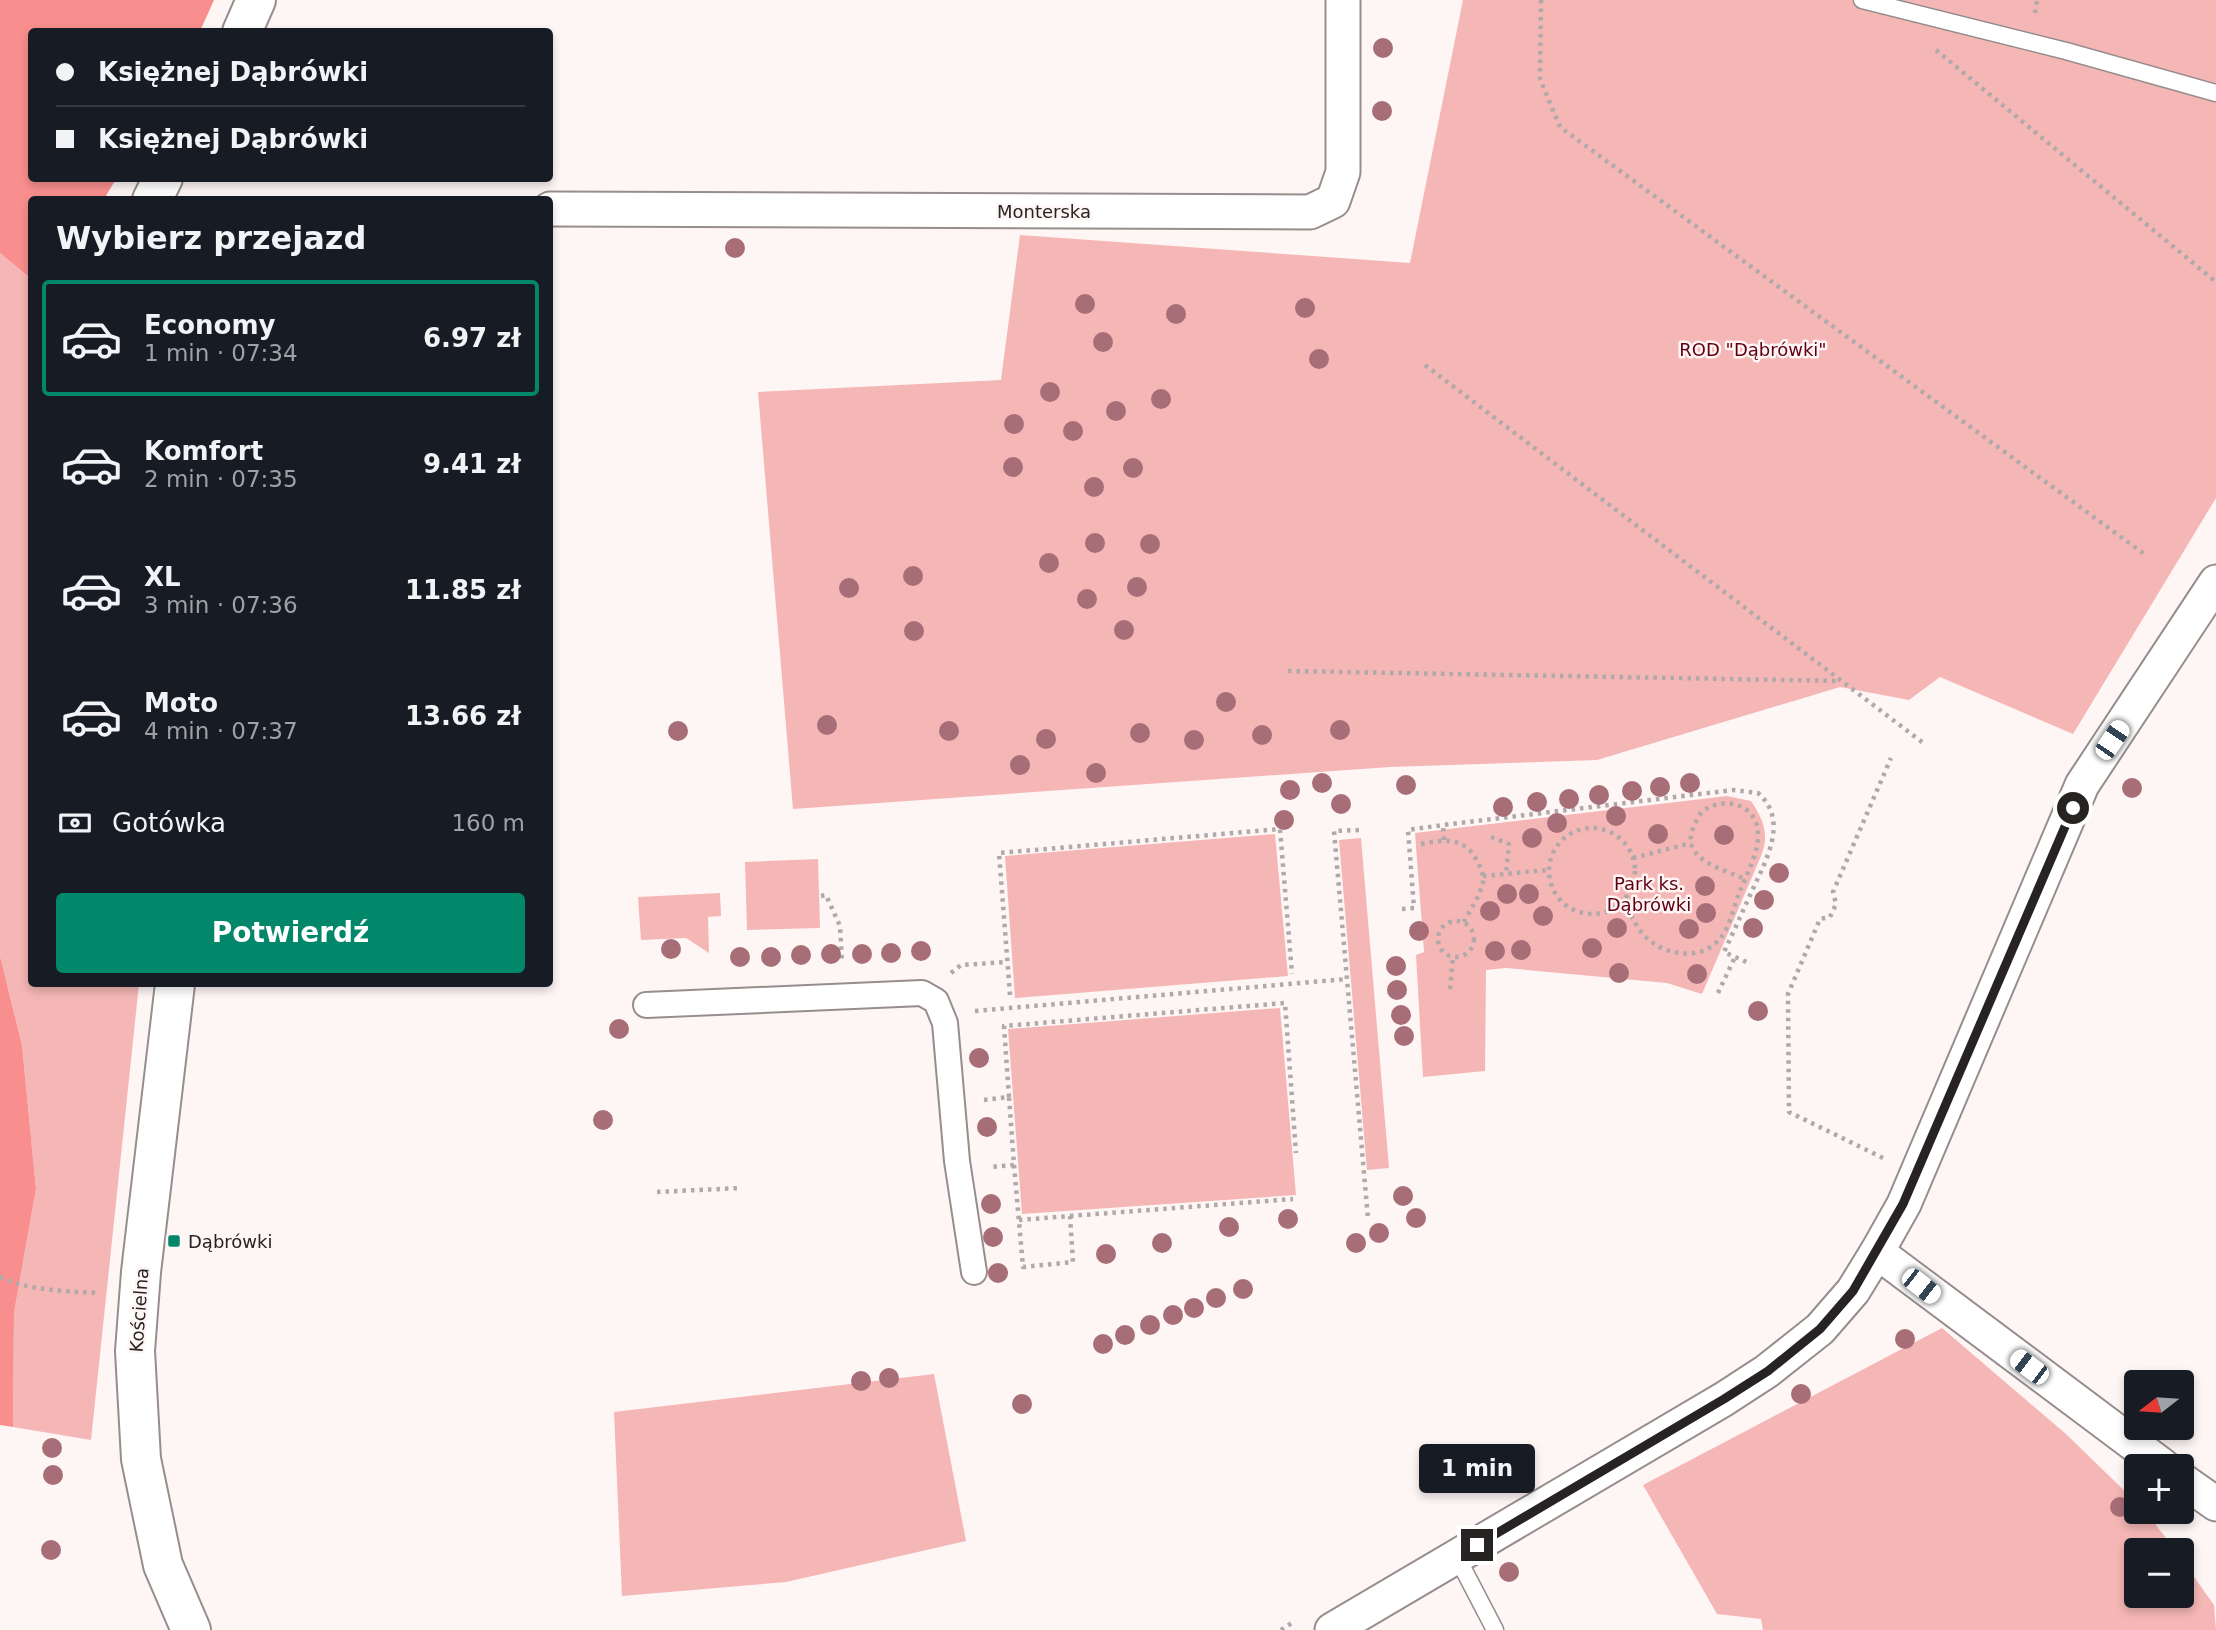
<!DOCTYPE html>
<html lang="pl">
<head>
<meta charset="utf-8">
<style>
	body { margin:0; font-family:"DejaVu Sans",sans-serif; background:#20242c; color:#f1f3f6; height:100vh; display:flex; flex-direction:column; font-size:26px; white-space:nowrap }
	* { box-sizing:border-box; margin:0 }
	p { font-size:23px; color:#9ea1a6 }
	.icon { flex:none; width:38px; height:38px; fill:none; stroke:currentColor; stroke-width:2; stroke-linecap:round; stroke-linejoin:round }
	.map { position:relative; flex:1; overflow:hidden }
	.sheet { position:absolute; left:28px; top:196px; width:525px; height:791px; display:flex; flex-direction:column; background:#171b24; border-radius:7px; box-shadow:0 4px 10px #0003 }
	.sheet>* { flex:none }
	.hud { position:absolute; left:28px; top:28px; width:525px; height:154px; border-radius:7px; box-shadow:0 4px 10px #0003; display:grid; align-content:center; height:154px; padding:0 28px; background:#171b24 }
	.needle { width:46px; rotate:253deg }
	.buttons { position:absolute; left:2124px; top:1370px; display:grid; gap:14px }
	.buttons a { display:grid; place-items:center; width:70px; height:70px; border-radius:7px; background:#171b24; box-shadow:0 4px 10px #0003; font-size:35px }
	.end { position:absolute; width:32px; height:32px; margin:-16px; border:9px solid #272323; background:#fff; box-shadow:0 0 0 4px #fff }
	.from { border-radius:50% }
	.bubble { position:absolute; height:49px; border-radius:7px; background:#171b24; box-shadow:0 4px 10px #0003; font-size:23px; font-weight:600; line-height:49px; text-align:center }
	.car { position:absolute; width:21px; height:42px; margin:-21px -10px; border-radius:9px; box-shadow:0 0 5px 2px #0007; background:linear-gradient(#fff 24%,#345 0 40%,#fff 0 76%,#345 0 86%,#fff 0) }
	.hud b { display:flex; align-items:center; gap:24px; height:66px; font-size:26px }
	.hud b+b { border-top:2px solid #363941 }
	.hud i { width:18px; height:18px; background:#f1f3f6 }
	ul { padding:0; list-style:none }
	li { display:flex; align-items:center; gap:21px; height:116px; margin:0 14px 10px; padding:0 14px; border:4px solid transparent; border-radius:7px }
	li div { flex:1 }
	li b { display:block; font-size:26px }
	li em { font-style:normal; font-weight:600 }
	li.active { border-color:#03876a }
	li>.icon { width:63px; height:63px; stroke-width:1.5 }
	h2 { padding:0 28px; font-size:32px; line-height:84px }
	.pay { display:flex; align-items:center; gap:18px; height:77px; padding:0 28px; font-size:26px }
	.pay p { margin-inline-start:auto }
	.primary-button { display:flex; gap:14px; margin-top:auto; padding:14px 28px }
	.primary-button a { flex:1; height:80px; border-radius:7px; background:#03876a; color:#fff; font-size:28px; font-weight:600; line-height:80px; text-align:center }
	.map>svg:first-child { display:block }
	.green { fill:#f5b7b5 }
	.forest { fill:#f88f8e }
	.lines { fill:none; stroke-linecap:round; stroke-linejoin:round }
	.service-casing { stroke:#978d8c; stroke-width:19 }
	.pedestrian-casing { stroke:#978d8c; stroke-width:28 }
	.minor-casing { stroke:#978d8c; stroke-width:37 }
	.tertiary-casing { stroke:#978d8c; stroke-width:42 }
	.path { stroke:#b0a9a9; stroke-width:4.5; stroke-dasharray:3.5 5; stroke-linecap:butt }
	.service { stroke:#fff; stroke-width:16 }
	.pedestrian { stroke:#fff; stroke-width:24 }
	.minor { stroke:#fff; stroke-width:33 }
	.tertiary { stroke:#fff; stroke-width:38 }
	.tree { fill:#a86e78 }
	.route { stroke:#272323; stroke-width:9 }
	.poi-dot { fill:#03876a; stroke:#fef5f5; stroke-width:2.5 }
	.labels { text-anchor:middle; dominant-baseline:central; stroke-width:5; stroke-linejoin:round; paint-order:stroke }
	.street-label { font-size:18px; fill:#272323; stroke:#fef5f5 }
	.park-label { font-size:18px; fill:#610011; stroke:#fef5f5 }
	.poi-label { font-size:18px; fill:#272323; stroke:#fef5f5; text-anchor:start }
</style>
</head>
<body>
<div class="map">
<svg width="2216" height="1630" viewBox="0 0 2216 1630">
	<rect width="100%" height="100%" fill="#fef5f5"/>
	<!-- green -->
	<g class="green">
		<polygon points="1463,0 2216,0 2216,498 2073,734 1940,677 1909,700 1840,687 1597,760 1390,767 793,809 758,392 1001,380 1020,235 1410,263"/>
		<polygon points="0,253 32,280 32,984 139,984 91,1440 13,1427 14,1313 36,1189 22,1045 0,956"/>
		<path d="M1727,796L1751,801C1763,819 1770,834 1761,856L1702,994L1667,983L1506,968L1486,970L1485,1071L1423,1077L1416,955L1424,952L1415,833Z"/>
		<polygon points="1275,834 1288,976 1015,998 1005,856"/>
		<polygon points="1361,838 1389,1168 1367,1170 1339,840"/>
		<polygon points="818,859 820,928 747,930 745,862"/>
		<polygon points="720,893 721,916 708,917 709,953 686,938 641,940 638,897"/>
		<polygon points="1280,1008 1296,1195 1022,1214 1008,1029"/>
		<polygon points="1942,1328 2066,1434 2137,1503 2137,1512 2146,1512 2175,1550 2137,1550 2137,1596 2182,1596 2182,1560 2214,1605 2216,1630 1763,1630 1761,1619 1717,1614 1643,1485"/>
		<polygon points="934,1374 966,1541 786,1582 622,1596 614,1412"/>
	</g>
	<!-- forest -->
	<g class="forest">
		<polygon points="0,0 214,0 200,31 32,32 32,178 116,179 104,199 32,200 31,279 0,253"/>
		<polygon points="0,956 22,1045 36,1189 14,1313 13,1427 0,1425"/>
	</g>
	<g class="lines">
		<!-- service casing -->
		<g class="service-casing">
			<g id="service">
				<polyline points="1862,0 2066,51 2216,93"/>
				<polyline points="1457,1557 1495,1630"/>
			</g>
		</g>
		<!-- pedestrian casing -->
		<g class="pedestrian-casing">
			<polyline id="pedestrian" points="646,1005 922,993 936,1001 945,1023 957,1161 974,1272"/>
		</g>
		<!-- minor casing -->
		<g class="minor-casing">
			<g id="minor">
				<polyline points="550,209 1310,212 1333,201 1343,172 1343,0"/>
				<polyline points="1877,1252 2163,1466"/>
				<polyline points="2182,1480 2216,1504"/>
				<polyline points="1332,1630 1724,1399 1767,1371 1820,1329 1853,1291 1877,1252 1904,1204 2082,785 2216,582"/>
			</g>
		</g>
		<!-- tertiary casing -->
		<g class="tertiary-casing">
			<g id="tertiary">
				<polyline points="242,32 256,0"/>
				<polyline points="152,200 163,178"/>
				<polyline points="175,984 141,1272 135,1351 141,1459 163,1565 191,1630"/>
			</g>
		</g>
		<!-- path -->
		<g class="path">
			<polyline points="1541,0 1540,79 1560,127 2147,556"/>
			<polyline points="2035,13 2037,0"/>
			<polyline points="1936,50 2216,282"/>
			<polyline points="1425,365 1926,745"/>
			<polyline points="1288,671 1840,681"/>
			<circle cx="1592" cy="871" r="43"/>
			<polyline points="1359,830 1334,831 1368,1219"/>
			<polyline points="1491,837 1509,844 1506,874"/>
			<path d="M1444,840L1443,825L1733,790L1758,793C1790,821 1765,862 1751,893C1742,913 1733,933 1724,952L1751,964"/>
			<path d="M1421,844C1445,839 1465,837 1477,861C1481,868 1484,875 1483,882C1480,896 1470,910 1464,922"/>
			<polyline points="1633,858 1691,843"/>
			<polyline points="1483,876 1548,870"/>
			<polyline points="821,896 826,895 840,926 842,962"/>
			<path d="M1622,901C1629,911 1634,923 1642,933C1661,956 1702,963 1721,937C1730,926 1734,906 1739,893C1746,876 1757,856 1758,837C1760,808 1730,795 1706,809C1700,812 1697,819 1694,826C1678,859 1723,869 1745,879"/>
			<polyline points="1402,909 1414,908 1408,830 1443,825"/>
			<circle cx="1456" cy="939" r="18"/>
			<polyline points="951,973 961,965 1007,962"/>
			<polyline points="1450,989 1453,957"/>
			<polyline points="1718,993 1735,957"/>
			<polyline points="1010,995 999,853 1280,829 1292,974"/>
			<polyline points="975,1011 1347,979"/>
			<polyline points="1009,1097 1004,1026 1285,1003 1296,1153"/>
			<polyline points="984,1100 1009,1097 1014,1165 990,1167"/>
			<polyline points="1883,1158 1789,1112 1788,994 1820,919 1830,917 1836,904 1833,892 1891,758"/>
			<polyline points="1014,1165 1023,1267 1073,1262 1070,1216 1019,1220"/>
			<polyline points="657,1192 740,1188"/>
			<polyline points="1070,1216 1293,1199"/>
			<path d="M0,1277C32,1291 65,1291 99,1293"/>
			<polyline points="1281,1630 1295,1621"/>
		</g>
		<!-- service -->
		<use href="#service" class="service"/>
		<!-- pedestrian -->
		<use href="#pedestrian" class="pedestrian"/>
		<!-- minor -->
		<use href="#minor" class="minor"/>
		<!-- tertiary -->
		<use href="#tertiary" class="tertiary"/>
	</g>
	<!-- trees -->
	<g class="tree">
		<circle cx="1383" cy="48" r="10"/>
		<circle cx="1382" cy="111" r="10"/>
		<circle cx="735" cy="248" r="10"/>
		<circle cx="1085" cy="304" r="10"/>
		<circle cx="1305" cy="308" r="10"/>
		<circle cx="1176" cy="314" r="10"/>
		<circle cx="1103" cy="342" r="10"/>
		<circle cx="1319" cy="359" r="10"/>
		<circle cx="1050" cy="392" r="10"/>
		<circle cx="1161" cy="399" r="10"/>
		<circle cx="1116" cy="411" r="10"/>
		<circle cx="1014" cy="424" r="10"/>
		<circle cx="1073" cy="431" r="10"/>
		<circle cx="1013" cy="467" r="10"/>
		<circle cx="1133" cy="468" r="10"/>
		<circle cx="1094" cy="487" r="10"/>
		<circle cx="1095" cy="543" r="10"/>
		<circle cx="1150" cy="544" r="10"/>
		<circle cx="1049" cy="563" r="10"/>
		<circle cx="913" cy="576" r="10"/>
		<circle cx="1137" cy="587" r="10"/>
		<circle cx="849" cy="588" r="10"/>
		<circle cx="1087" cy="599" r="10"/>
		<circle cx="1124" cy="630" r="10"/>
		<circle cx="914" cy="631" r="10"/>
		<circle cx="1226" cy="702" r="10"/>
		<circle cx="827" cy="725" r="10"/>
		<circle cx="1340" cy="730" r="10"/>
		<circle cx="678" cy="731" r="10"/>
		<circle cx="949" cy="731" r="10"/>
		<circle cx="1140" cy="733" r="10"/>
		<circle cx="1262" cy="735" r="10"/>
		<circle cx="1046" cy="739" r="10"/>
		<circle cx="1194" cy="740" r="10"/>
		<circle cx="1020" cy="765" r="10"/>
		<circle cx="1096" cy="773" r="10"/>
		<circle cx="1322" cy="783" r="10"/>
		<circle cx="1690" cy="783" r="10"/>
		<circle cx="1406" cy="785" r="10"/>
		<circle cx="1660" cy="787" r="10"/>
		<circle cx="2132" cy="788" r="10"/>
		<circle cx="1290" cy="790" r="10"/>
		<circle cx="1632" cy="791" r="10"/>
		<circle cx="1599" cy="795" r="10"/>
		<circle cx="1569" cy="799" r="10"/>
		<circle cx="1537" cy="802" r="10"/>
		<circle cx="1341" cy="804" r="10"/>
		<circle cx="1503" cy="807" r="10"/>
		<circle cx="1616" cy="816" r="10"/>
		<circle cx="1284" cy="820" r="10"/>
		<circle cx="1557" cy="823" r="10"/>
		<circle cx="1658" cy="834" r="10"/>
		<circle cx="1724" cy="835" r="10"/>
		<circle cx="1532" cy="838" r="10"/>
		<circle cx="1779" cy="873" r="10"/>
		<circle cx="1705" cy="886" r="10"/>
		<circle cx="1507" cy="894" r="10"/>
		<circle cx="1529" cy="894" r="10"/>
		<circle cx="1764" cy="900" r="10"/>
		<circle cx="1490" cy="911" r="10"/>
		<circle cx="1706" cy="913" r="10"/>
		<circle cx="1543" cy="916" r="10"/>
		<circle cx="1617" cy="928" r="10"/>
		<circle cx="1753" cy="928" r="10"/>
		<circle cx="1689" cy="929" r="10"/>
		<circle cx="1419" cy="931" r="10"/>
		<circle cx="1592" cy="948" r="10"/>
		<circle cx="671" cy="949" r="10"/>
		<circle cx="1521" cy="950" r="10"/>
		<circle cx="921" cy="951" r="10"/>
		<circle cx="1495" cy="951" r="10"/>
		<circle cx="891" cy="953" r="10"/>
		<circle cx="831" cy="954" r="10"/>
		<circle cx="862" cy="954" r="10"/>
		<circle cx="801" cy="955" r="10"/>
		<circle cx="740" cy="957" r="10"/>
		<circle cx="771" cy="957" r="10"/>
		<circle cx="1396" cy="966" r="10"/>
		<circle cx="1619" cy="973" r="10"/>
		<circle cx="1697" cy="974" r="10"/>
		<circle cx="1397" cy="990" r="10"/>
		<circle cx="1758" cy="1011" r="10"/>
		<circle cx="1401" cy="1015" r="10"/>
		<circle cx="619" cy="1029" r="10"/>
		<circle cx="1404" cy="1036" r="10"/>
		<circle cx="979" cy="1058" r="10"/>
		<circle cx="603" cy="1120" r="10"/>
		<circle cx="987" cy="1127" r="10"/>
		<circle cx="1403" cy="1196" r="10"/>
		<circle cx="991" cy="1204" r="10"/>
		<circle cx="1416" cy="1218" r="10"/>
		<circle cx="1288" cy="1219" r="10"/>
		<circle cx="1229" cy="1227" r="10"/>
		<circle cx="1379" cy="1233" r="10"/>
		<circle cx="993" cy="1237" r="10"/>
		<circle cx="1162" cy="1243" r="10"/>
		<circle cx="1356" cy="1243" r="10"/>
		<circle cx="1106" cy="1254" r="10"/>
		<circle cx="998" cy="1273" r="10"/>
		<circle cx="1243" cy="1289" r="10"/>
		<circle cx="1216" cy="1298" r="10"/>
		<circle cx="1194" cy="1308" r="10"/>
		<circle cx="1173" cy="1315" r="10"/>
		<circle cx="1150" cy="1325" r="10"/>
		<circle cx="1125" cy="1335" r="10"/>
		<circle cx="1905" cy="1339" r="10"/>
		<circle cx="1103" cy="1344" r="10"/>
		<circle cx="889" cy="1378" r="10"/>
		<circle cx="861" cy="1381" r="10"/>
		<circle cx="1801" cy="1394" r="10"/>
		<circle cx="1022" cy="1404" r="10"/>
		<circle cx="52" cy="1448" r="10"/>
		<circle cx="53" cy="1475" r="10"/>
		<circle cx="2120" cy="1507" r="10"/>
		<circle cx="51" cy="1550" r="10"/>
		<circle cx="1509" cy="1572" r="10"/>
	</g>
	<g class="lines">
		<!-- route -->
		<polyline class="route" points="1477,1545 1724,1399 1768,1371 1820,1329 1853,1291 1903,1204 2073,808"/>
	</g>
	<!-- markers -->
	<rect class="poi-dot" x="167" y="1234" width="14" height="14" rx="3.5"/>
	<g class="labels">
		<!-- street labels -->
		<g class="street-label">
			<text x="1044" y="211">Monterska</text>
			<text transform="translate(139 1310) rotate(-86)">Kościelna</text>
		</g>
		<!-- park labels -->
		<g class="park-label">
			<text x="1753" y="349">ROD "Dąbrówki"</text>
			<text x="1649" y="883">Park ks.<tspan x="1649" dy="21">Dąbrówki</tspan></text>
		</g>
		<!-- poi labels -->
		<g class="poi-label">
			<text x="188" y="1241">Dąbrówki</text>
		</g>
	</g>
</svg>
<div class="buttons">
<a><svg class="needle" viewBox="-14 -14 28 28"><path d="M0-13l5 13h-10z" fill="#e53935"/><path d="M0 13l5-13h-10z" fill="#9ea1a6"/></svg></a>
<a>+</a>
<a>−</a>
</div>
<i class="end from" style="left:2073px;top:808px"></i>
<i class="end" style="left:1477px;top:1545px"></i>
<div class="bubble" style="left:1419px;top:1444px;width:116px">1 min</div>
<i class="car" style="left:2112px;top:740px;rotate:34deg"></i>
<i class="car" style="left:1921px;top:1286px;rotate:128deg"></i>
<i class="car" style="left:2029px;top:1367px;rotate:307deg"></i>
<div class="hud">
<b><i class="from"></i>Księżnej Dąbrówki</b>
<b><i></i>Księżnej Dąbrówki</b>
</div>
<section class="sheet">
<h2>Wybierz przejazd</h2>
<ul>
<li class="active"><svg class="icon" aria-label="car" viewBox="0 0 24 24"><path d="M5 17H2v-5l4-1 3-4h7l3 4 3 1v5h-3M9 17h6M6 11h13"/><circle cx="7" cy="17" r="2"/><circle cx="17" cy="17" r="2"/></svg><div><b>Economy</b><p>1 min · 07:34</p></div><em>6.97 zł</em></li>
<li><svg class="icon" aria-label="car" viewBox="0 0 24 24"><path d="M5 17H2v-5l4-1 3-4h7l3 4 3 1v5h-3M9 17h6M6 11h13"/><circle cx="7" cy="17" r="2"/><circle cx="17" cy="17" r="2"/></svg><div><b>Komfort</b><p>2 min · 07:35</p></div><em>9.41 zł</em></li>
<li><svg class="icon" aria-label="car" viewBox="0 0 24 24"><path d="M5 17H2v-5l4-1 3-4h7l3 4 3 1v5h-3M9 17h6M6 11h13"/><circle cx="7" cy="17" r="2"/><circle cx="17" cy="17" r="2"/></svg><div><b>XL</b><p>3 min · 07:36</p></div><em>11.85 zł</em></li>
<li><svg class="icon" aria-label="car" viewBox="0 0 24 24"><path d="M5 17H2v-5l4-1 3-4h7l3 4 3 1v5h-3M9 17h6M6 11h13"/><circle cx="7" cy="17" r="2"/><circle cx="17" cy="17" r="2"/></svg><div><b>Moto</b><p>4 min · 07:37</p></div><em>13.66 zł</em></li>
</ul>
<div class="pay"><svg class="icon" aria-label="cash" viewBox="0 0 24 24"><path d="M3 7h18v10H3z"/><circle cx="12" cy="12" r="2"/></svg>Gotówka<p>160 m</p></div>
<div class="primary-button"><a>Potwierdź</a></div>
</section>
</div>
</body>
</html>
